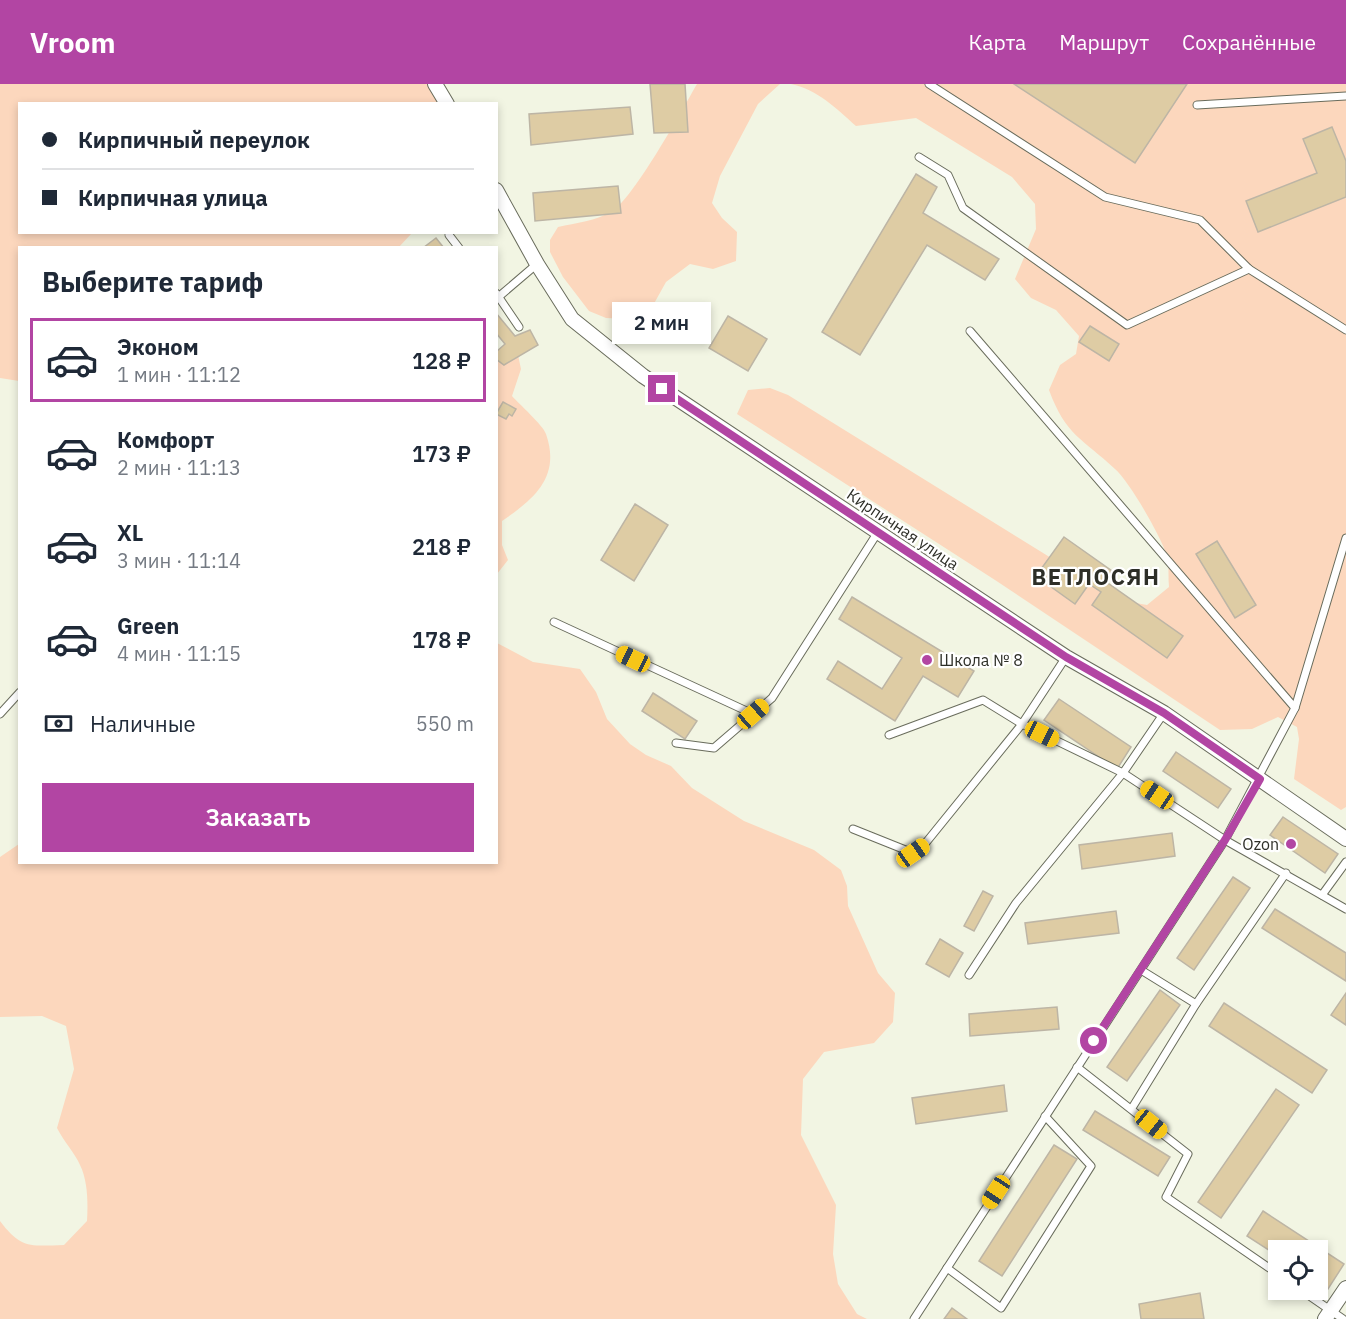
<!DOCTYPE html>
<html lang="ru">
<head>
<meta charset="utf-8">
<style>
	body { margin:0; font-family:"IBM Plex Sans",sans-serif; background:#f2f2f3; color:#1f2937; height:100vh; display:flex; flex-direction:column; font-size:22px; white-space:nowrap }
	* { box-sizing:border-box; margin:0 }
	p { font-size:20px; color:#747a83 }
	.icon { flex:none; width:33px; height:33px; fill:none; stroke:currentColor; stroke-width:2; stroke-linecap:round; stroke-linejoin:round }
	.map { position:relative; flex:1; overflow:hidden }
	.sheet { position:absolute; left:18px; top:162px; width:480px; height:618px; display:flex; flex-direction:column; background:#fff; border-radius:0px; box-shadow:0 3px 9px #0003 }
	.sheet>* { flex:none }
	.hud { position:absolute; left:18px; top:18px; width:480px; height:132px; border-radius:0px; box-shadow:0 3px 9px #0003; display:grid; align-content:center; height:132px; padding:0 24px; background:#fff }
	.buttons { position:absolute; left:1268px; top:1156px; display:grid; gap:12px }
	.buttons a { display:grid; place-items:center; width:60px; height:60px; border-radius:0px; background:#fff; box-shadow:0 3px 9px #0003; font-size:30px }
	.end { position:absolute; width:27px; height:27px; margin:-14px; border:8px solid #b245a3; background:#fff; box-shadow:0 0 0 3px #fff }
	.from { border-radius:50% }
	.bubble { position:absolute; height:42px; border-radius:0px; background:#fff; box-shadow:0 3px 9px #0003; font-size:20px; font-weight:600; line-height:42px; text-align:center }
	.car { position:absolute; width:18px; height:36px; margin:-18px -9px; border-radius:8px; box-shadow:0 0 4px 2px #0007; background:linear-gradient(#f5c518 24%,#345 0 40%,#f5c518 0 76%,#345 0 86%,#f5c518 0) }
	.hud b { display:flex; align-items:center; gap:21px; height:57px; font-size:22px }
	.hud b+b { border-top:2px solid #e0e1e3 }
	.hud i { width:15px; height:15px; background:#1f2937 }
	ul { padding:0; list-style:none }
	li { display:flex; align-items:center; gap:18px; height:84px; margin:0 12px 9px; padding:0 12px; border:3px solid transparent; border-radius:0px }
	li div { flex:1 }
	li b { display:block; font-size:22px }
	li em { font-style:normal; font-weight:600 }
	li.selected { border-color:#b245a3 }
	li>.icon { width:54px; height:54px; stroke-width:1.5 }
	h2 { padding:0 24px; font-size:27px; line-height:72px }
	.pay { display:flex; align-items:center; gap:15px; height:66px; padding:0 24px; font-size:22px }
	.pay p { margin-inline-start:auto }
	.button { display:flex; gap:12px; margin-top:auto; padding:12px 24px }
	.button a { flex:1; height:69px; border-radius:0px; background:#b245a3; color:#fff; font-size:24px; font-weight:600; line-height:69px; text-align:center }
	header { display:flex; align-items:center; gap:36px; box-sizing:border-box; height:84px; padding:0 30px; background:#b245a3; color:#fff }
	header strong { font-size:28px }
	nav { display:flex; gap:33px; margin-inline-start:auto; font-size:21px }
	.map>svg:first-child { display:block }
	.green { fill:#fcd7bd }
	.building { fill:#decca4; stroke:#bdb5a5; stroke-width:1.5 }
	.lines { fill:none; stroke-linecap:round; stroke-linejoin:round }
	.lane-casing { stroke:#696c5c; stroke-width:9 }
	.street-casing { stroke:#696c5c; stroke-width:16 }
	.lane { stroke:#fff; stroke-width:7 }
	.street { stroke:#fff; stroke-width:14 }
	.route { stroke:#b245a3; stroke-width:8 }
	.poi-dot { fill:#b245a3; stroke:#fff; stroke-width:2 }
	.labels { text-anchor:middle; dominant-baseline:central; stroke-width:4.5; stroke-linejoin:round; paint-order:stroke }
	.street-label { font-size:16px; fill:#2d2e27; stroke:#fff }
	.poi-label { font-size:16px; fill:#2d2e27; stroke:#fff; text-anchor:start }
	.district-label { font-size:22px; font-weight:bold; letter-spacing:1.5px; fill:#2d2e27; stroke:#fff }
</style>
</head>
<body>
<header>
<strong>Vroom</strong>
<nav><a>Карта</a><a>Маршрут</a><a>Сохранённые</a></nav>
</header>
<div class="map">
<svg width="1346" height="1235" viewBox="0 0 1346 1235">
	<rect width="100%" height="100%" fill="#f2f5e3"/>
	<!-- green -->
	<g class="green">
		<polygon points="0,0 427,0 438,19 20,20 20,148 412,149 398,164 20,164 19,297 0,294"/>
		<path d="M697,0H780L758,20L720,92L712,119L722,134L737,148L736,177L713,185L690,180L666,198L651,225L627,235L606,234L589,227L563,193L550,168V156L558,143C576,139 596,137 612,127C634,114 682,26 697,0Z"/>
		<path d="M791,0H1346V723L1341,726L1294,695L1299,655L1297,643L1278,633L1252,645L1220,646L995,496L737,330L748,306L770,304L788,311L1119,516L1147,521L1169,503C1168,494 1169,484 1168,475C1163,456 1130,398 1115,385C1082,354 1066,352 1049,306L1060,281L1076,270L1079,252L1056,226L1031,214L1015,195L1036,145L1035,120L1012,93L916,34L856,42C836,24 818,6 791,0Z"/>
		<path d="M500,264L518,271L521,285L512,312C519,320 543,341 546,350C561,393 534,415 502,437V461L508,476L497,490L496,267Z"/>
		<path d="M497,559L533,578L580,585L596,608L607,635L630,660L646,671L671,682L692,704L744,737L814,766L841,786L847,802L848,822L878,889L895,909L893,938L874,959L824,968L803,995L801,1051L836,1121L833,1170L838,1200L857,1230L867,1235H0V1137C21,1165 30,1162 64,1161L87,1137C88,1120 88,1097 80,1081C75,1069 64,1058 57,1044L74,985L66,942L42,932L0,933V773L19,760L20,778H496Z"/>
	</g>
	<!-- building -->
	<g class="building">
		<polygon points="650,0 685,0 688,48 654,49"/>
		<polygon points="1014,0 1187,0 1135,79"/>
		<polygon points="630,23 633,50 531,61 529,30"/>
		<polygon points="1332,43 1346,77 1346,113 1258,148 1246,117 1317,89 1303,55"/>
		<polygon points="916,90 937,103 923,129 999,175 985,196 927,161 860,271 822,248"/>
		<polygon points="618,102 621,129 535,137 533,109"/>
		<polygon points="436,154 444,164 423,164"/>
		<polygon points="496,229 515,252 530,246 538,261 504,281 496,275 496,268 505,260 496,249"/>
		<polygon points="728,232 767,255 748,287 709,264"/>
		<polygon points="1090,242 1119,260 1109,277 1079,258"/>
		<polygon points="503,318 516,325 512,332 509,330 506,335 496,330"/>
		<polygon points="635,420 668,441 634,497 601,476"/>
		<polygon points="1064,453 1112,487 1105,497 1183,552 1167,574 1092,521 1101,508 1089,500 1075,520 1036,492"/>
		<polygon points="1217,457 1256,521 1235,534 1196,470"/>
		<polygon points="852,513 974,587 958,613 923,592 895,637 827,595 838,577 882,605 902,574 839,535"/>
		<polygon points="653,609 697,637 685,655 642,627"/>
		<polygon points="1059,615 1131,663 1117,685 1044,636"/>
		<polygon points="1176,668 1231,705 1218,724 1163,687"/>
		<polygon points="1283,733 1338,770 1325,789 1270,751"/>
		<polygon points="1172,749 1175,772 1082,785 1079,761"/>
		<polygon points="1233,793 1250,804 1194,886 1177,874"/>
		<polygon points="983,807 993,812 974,847 964,842"/>
		<polygon points="1275,825 1346,869 1346,897 1262,844"/>
		<polygon points="1116,827 1119,849 1028,860 1025,839"/>
		<polygon points="940,855 963,869 949,893 926,880"/>
		<polygon points="1160,906 1180,921 1127,997 1107,983"/>
		<polygon points="1346,909 1346,941 1331,931"/>
		<polygon points="1224,919 1327,986 1312,1009 1209,942"/>
		<polygon points="1057,923 1059,945 970,952 969,930"/>
		<polygon points="1004,1001 1007,1027 916,1040 912,1014"/>
		<polygon points="1276,1005 1299,1021 1221,1134 1198,1118"/>
		<polygon points="1095,1027 1170,1073 1158,1092 1083,1046"/>
		<polygon points="1054,1061 1077,1075 1002,1192 979,1177"/>
		<polygon points="1263,1127 1344,1180 1328,1205 1317,1197 1317,1167 1278,1167 1278,1172 1247,1152"/>
		<polygon points="1200,1209 1204,1235 1141,1235 1139,1220"/>
		<polygon points="952,1224 967,1235 944,1235"/>
	</g>
	<g class="lines">
		<!-- lane casing -->
		<g class="lane-casing">
			<g id="lane">
				<polyline points="929,0 1105,113 1200,136 1249,185 1346,246"/>
				<polyline points="1197,21 1346,12"/>
				<polyline points="919,73 948,91 963,124 1127,241 1249,185"/>
				<polyline points="449,151 459,164"/>
				<polyline points="496,209 519,243"/>
				<polyline points="496,215 537,180"/>
				<polyline points="554,538 753,630"/>
				<polyline points="1295,624 1346,454"/>
				<polyline points="0,630 20,608"/>
				<polyline points="889,651 983,616 1022,640 1123,689 1225,756 1346,825"/>
				<polyline points="676,659 714,664 772,614 878,448"/>
				<polyline points="853,745 913,769 924,761 1022,640 1066,573"/>
				<polyline points="1322,811 1346,778"/>
				<polyline points="1141,886 1196,920"/>
				<polyline points="969,891 1016,819 1123,689 1164,629"/>
				<polyline points="1077,983 1188,1070 1166,1113 1278,1190"/>
				<polyline points="1132,1024 1196,920 1286,789"/>
				<polyline points="947,1184 1001,1224 1091,1082 1045,1032"/>
				<polyline points="1301,1206 1343,1235"/>
				<polyline points="914,1235 1225,756 1295,624 970,247"/>
			</g>
		</g>
		<!-- street casing -->
		<g class="street-casing">
			<g id="street">
				<polyline points="435,0 447,20"/>
				<polyline points="496,106 537,180 572,235 643,292 1066,573 1164,629 1346,755"/>
				<polyline points="1325,1235 1346,1204"/>
			</g>
		</g>
		<!-- lane -->
		<use href="#lane" class="lane"/>
		<!-- street -->
		<use href="#street" class="street"/>
	</g>
	<g class="lines">
		<!-- route -->
		<polyline class="route" points="662,305 1066,573 1164,629 1260,695 1225,756 1094,957"/>
	</g>
	<!-- markers -->
	<g class="poi-dot">
		<circle cx="927" cy="576" r="6"/>
		<circle cx="1291" cy="760" r="6"/>
	</g>
	<g class="labels">
		<!-- street labels -->
		<g class="street-label">
			<text transform="translate(903 445) rotate(34)">Кирпичная улица</text>
		</g>
		<!-- poi labels -->
		<g class="poi-label">
			<text x="939" y="576">Школа № 8</text>
			<text x="1279" y="760" text-anchor="end">Ozon</text>
		</g>
		<!-- district labels -->
		<g class="district-label">
			<text x="1096" y="492">ВЕТЛОСЯН</text>
		</g>
	</g>
</svg>
<div class="buttons">
<a><svg class="icon" aria-label="locate" viewBox="0 0 24 24"><circle cx="12" cy="12" r="6"/><path d="M12 2v4M12 18v4M2 12h4M18 12h4"/></svg></a>
</div>
<i class="end from" style="left:1094px;top:957px"></i>
<i class="end" style="left:662px;top:305px"></i>
<div class="bubble" style="left:612px;top:218px;width:99px">2 мин</div>
<i class="car" style="left:633px;top:575px;rotate:295deg"></i>
<i class="car" style="left:753px;top:630px;rotate:49deg"></i>
<i class="car" style="left:1042px;top:650px;rotate:116deg"></i>
<i class="car" style="left:1157px;top:711px;rotate:304deg"></i>
<i class="car" style="left:913px;top:769px;rotate:55deg"></i>
<i class="car" style="left:1151px;top:1040px;rotate:129deg"></i>
<i class="car" style="left:996px;top:1108px;rotate:213deg"></i>
<div class="hud">
<b><i class="from"></i>Кирпичный переулок</b>
<b><i></i>Кирпичная улица</b>
</div>
<section class="sheet">
<h2>Выберите тариф</h2>
<ul>
<li class="selected"><svg class="icon" aria-label="car" viewBox="0 0 24 24"><path d="M5 17H2v-5l4-1 3-4h7l3 4 3 1v5h-3M9 17h6M6 11h13"/><circle cx="7" cy="17" r="2"/><circle cx="17" cy="17" r="2"/></svg><div><b>Эконом</b><p>1 мин · 11:12</p></div><em>128 ₽</em></li>
<li><svg class="icon" aria-label="car" viewBox="0 0 24 24"><path d="M5 17H2v-5l4-1 3-4h7l3 4 3 1v5h-3M9 17h6M6 11h13"/><circle cx="7" cy="17" r="2"/><circle cx="17" cy="17" r="2"/></svg><div><b>Комфорт</b><p>2 мин · 11:13</p></div><em>173 ₽</em></li>
<li><svg class="icon" aria-label="car" viewBox="0 0 24 24"><path d="M5 17H2v-5l4-1 3-4h7l3 4 3 1v5h-3M9 17h6M6 11h13"/><circle cx="7" cy="17" r="2"/><circle cx="17" cy="17" r="2"/></svg><div><b>XL</b><p>3 мин · 11:14</p></div><em>218 ₽</em></li>
<li><svg class="icon" aria-label="car" viewBox="0 0 24 24"><path d="M5 17H2v-5l4-1 3-4h7l3 4 3 1v5h-3M9 17h6M6 11h13"/><circle cx="7" cy="17" r="2"/><circle cx="17" cy="17" r="2"/></svg><div><b>Green</b><p>4 мин · 11:15</p></div><em>178 ₽</em></li>
</ul>
<div class="pay"><svg class="icon" aria-label="cash" viewBox="0 0 24 24"><path d="M3 7h18v10H3z"/><circle cx="12" cy="12" r="2"/></svg>Наличные<p>550 m</p></div>
<div class="button"><a>Заказать</a></div>
</section>
</div>
</body>
</html>
